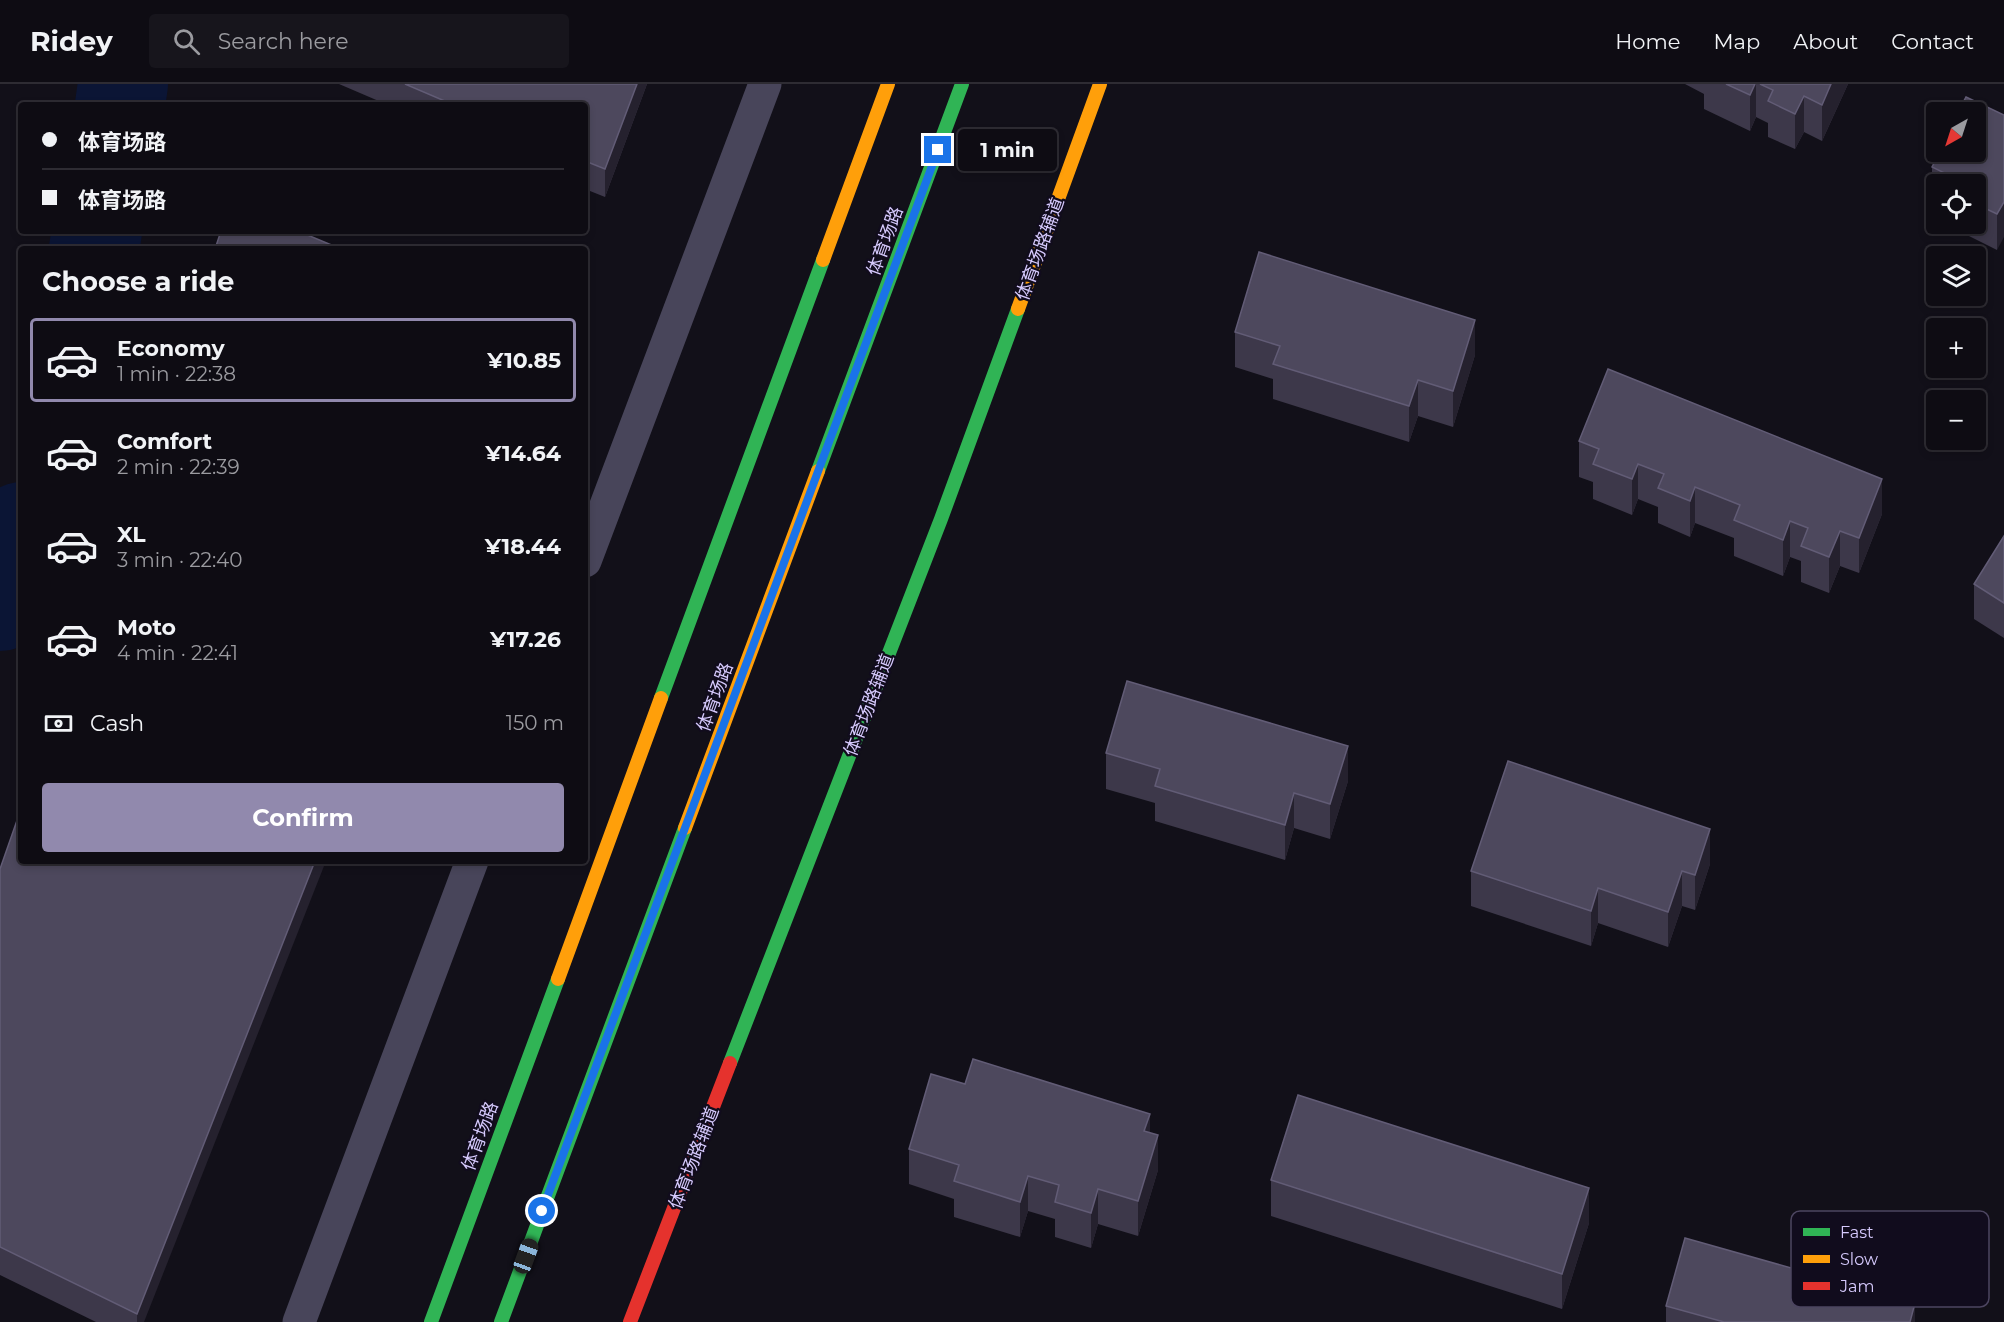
<!DOCTYPE html>
<html lang="en">
<head>
<meta charset="utf-8">
<style>
	body { margin:0; font-family:Montserrat,"Noto Sans SC",sans-serif; background:#17151c; color:#f1f3f6; height:100vh; display:flex; flex-direction:column; font-size:22px; white-space:nowrap }
	* { box-sizing:border-box; margin:0 }
	p { font-size:20px; color:#9b9ba0 }
	.icon { flex:none; width:33px; height:33px; fill:none; stroke:currentColor; stroke-width:2; stroke-linecap:round; stroke-linejoin:round }
	.map { position:relative; flex:1; overflow:hidden }
	.details { position:absolute; left:18px; top:162px; width:570px; height:618px; display:flex; flex-direction:column; background:#0e0c13; border-radius:6px; box-shadow:0 3px 9px #0003,0 0 0 2px #2e2c33 }
	.details>* { flex:none }
	.guide { position:absolute; left:18px; top:18px; width:570px; height:132px; border-radius:6px; box-shadow:0 3px 9px #0003,0 0 0 2px #2e2c33; display:grid; align-content:center; height:132px; padding:0 24px; background:#0e0c13 }
	.needle { width:39px; rotate:219deg }
	.buttons { position:absolute; left:1926px; top:18px; display:grid; gap:12px }
	.buttons a { display:grid; place-items:center; width:60px; height:60px; border-radius:6px; background:#0e0c13; box-shadow:0 3px 9px #0003,0 0 0 2px #2e2c33; font-size:30px }
	.end { position:absolute; width:27px; height:27px; margin:-14px; border:8px solid #1a73e8; background:#fff; box-shadow:0 0 0 3px #fff }
	.from { border-radius:50% }
	.bubble { position:absolute; height:42px; border-radius:6px; background:#0e0c13; box-shadow:0 3px 9px #0003,0 0 0 2px #2e2c33; font-size:20px; font-weight:700; line-height:42px; text-align:center }
	.car { position:absolute; width:18px; height:36px; margin:-18px -9px; border-radius:8px; box-shadow:0 0 4px 2px #0007; background:linear-gradient(#222 24%,#8ab4d8 0 40%,#222 0 76%,#8ab4d8 0 86%,#222 0) }
	.guide b { display:flex; align-items:center; gap:21px; height:57px; font-size:22px }
	.guide b+b { border-top:2px solid #2e2c33 }
	.guide i { width:15px; height:15px; background:#f1f3f6 }
	ul { padding:0; list-style:none }
	li { display:flex; align-items:center; gap:18px; height:84px; margin:0 12px 9px; padding:0 12px; border:3px solid transparent; border-radius:6px }
	li div { flex:1 }
	li b { display:block; font-size:22px }
	li em { font-style:normal; font-weight:700 }
	li.active { border-color:#9189ad }
	li>.icon { width:54px; height:54px; stroke-width:1.5 }
	h2 { padding:0 24px; font-size:27px; line-height:72px }
	.pay { display:flex; align-items:center; gap:15px; height:66px; padding:0 24px; font-size:22px }
	.pay p { margin-inline-start:auto }
	.primary-button { display:flex; gap:12px; margin-top:auto; padding:12px 24px }
	.primary-button a { flex:1; height:69px; border-radius:6px; background:#9189ad; color:#fff; font-size:24px; font-weight:700; line-height:69px; text-align:center }
	header { display:flex; align-items:center; gap:36px; box-sizing:border-box; height:84px; padding:0 30px; background:#0e0c13; border-bottom:2px solid #2e2c33 }
	header strong { font-size:28px }
	nav { display:flex; gap:33px; margin-inline-start:auto; font-size:21px }
	.search { width:420px; height:54px; background:#17151c; display:flex; align-items:center; gap:15px; box-sizing:border-box; padding:0 21px; border-radius:6px; color:#9b9ba0; font-size:22px }
	.map>svg:first-child { display:block }
	.lines { fill:none; stroke-linecap:round; stroke-linejoin:round }
	.river { stroke:#0b1535; stroke-width:90 }
	.street { stroke:#48455a; stroke-width:33 }
	.fast { stroke:#30b455; stroke-width:14 }
	.slow { stroke:#ff9f0a; stroke-width:14 }
	.jam { stroke:#e5322d; stroke-width:14 }
	.wall { fill:#3d384a }
	.shaded-wall { fill:#25212e }
	.building { fill:#4d485d; stroke:#625c76; stroke-width:1.5 }
	.route { stroke:#1a73e8; stroke-width:8 }
	.labels { text-anchor:middle; dominant-baseline:central; stroke-width:4.5; stroke-linejoin:round; paint-order:stroke }
	.street-label { font-size:18px; fill:#d6cafd; stroke:#110c1d }
	.key { fill:#110c1d; stroke:#4c4560; stroke-width:1.5 }
	.key-label { font-size:16px; fill:#d6cafd }
</style>
</head>
<body>
<header>
<strong>Ridey</strong>
<div class="search"><svg class="icon" aria-label="search" viewBox="0 0 24 24"><circle cx="10" cy="10" r="6"/><path d="M15 15l6 6"/></svg>Search here</div>
<nav><a>Home</a><a>Map</a><a>About</a><a>Contact</a></nav>
</header>
<div class="map">
<svg width="2004" height="1238" viewBox="0 0 2004 1238">
	<rect width="100%" height="100%" fill="#121019"/>
	<g class="lines">
		<!-- river -->
		<g class="river">
			<polyline points="120,21 123,0"/>
			<polyline points="94,165 97,147"/>
			<polyline points="0,522 21,443"/>
		</g>
		<!-- street -->
		<g class="street">
			<polyline points="585,477 765,0"/>
			<polyline points="299,1238 472,777"/>
		</g>
		<!-- fast -->
		<g class="fast">
			<polyline points="818,387 962,0"/>
			<polyline points="661,614 823,176"/>
			<polyline points="730,979 941,435 1018,225"/>
			<polyline points="431,1238 558,895"/>
			<polyline points="501,1238 685,744"/>
		</g>
		<!-- slow -->
		<g class="slow">
			<polyline points="823,176 888,0"/>
			<polyline points="1018,225 1100,0"/>
			<polyline points="685,744 818,387"/>
			<polyline points="558,895 661,614"/>
		</g>
		<!-- jam -->
		<polyline class="jam" points="630,1238 730,979"/>
	</g>
	<!-- wall -->
	<g class="wall">
		<polygon points="339,0 647,0 605,113 585,105 585,21 388,21"/>
		<polygon points="1685,0 1848,0 1822,57 1804,48 1795,65 1768,53 1768,39 1756,33 1750,47 1704,25 1704,10"/>
		<polygon points="2004,31 1997,166 1953,144 1953,140 1976,140 1976,100 1936,100 1936,121 1932,119 1932,83"/>
		<polygon points="1235,248 1475,271 1453,343 1418,332 1409,358 1273,315 1273,295 1235,283"/>
		<polygon points="1579,357 1882,430 1859,489 1840,482 1829,509 1801,498 1801,477 1790,473 1783,492 1734,472 1734,454 1695,439 1690,453 1658,439 1658,423 1638,415 1632,431 1593,415 1593,398 1579,393"/>
		<polygon points="2004,452 2004,554 1974,535 1974,500"/>
		<polygon points="1106,669 1348,697 1330,755 1294,744 1285,776 1155,737 1155,719 1106,705"/>
		<polygon points="1710,780 1695,826 1682,822 1668,863 1598,839 1591,862 1471,822 1471,787"/>
		<polygon points="0,785 144,1238 96,1238 0,1191"/>
		<polygon points="965,1000 1150,1049 1158,1086 1138,1152 1098,1140 1091,1164 1055,1153 1055,1135 1028,1127 1020,1153 954,1133 954,1115 909,1100 909,1065"/>
		<polygon points="1271,1096 1589,1139 1562,1225 1271,1132"/>
		<polygon points="1666,1222 1915,1238 1666,1238"/>
	</g>
	<!-- shaded-wall -->
	<g class="shaded-wall">
		<polygon points="637,0 647,0 605,113 605,85"/>
		<polygon points="1755,0 1756,0 1756,33 1750,47 1750,11"/>
		<polygon points="1831,0 1848,0 1822,57 1822,21"/>
		<polygon points="1804,12 1804,48 1795,65 1795,30"/>
		<polygon points="2004,118 2004,153 1997,166 1997,130"/>
		<polygon points="1475,236 1475,271 1453,343 1453,307"/>
		<polygon points="1418,296 1418,332 1409,358 1409,322"/>
		<polygon points="1638,380 1638,415 1632,431 1632,395"/>
		<polygon points="1882,395 1882,430 1859,489 1859,454"/>
		<polygon points="1695,403 1695,439 1690,453 1690,417"/>
		<polygon points="1790,437 1790,473 1783,492 1783,456"/>
		<polygon points="1840,447 1840,482 1829,509 1829,473"/>
		<polygon points="1348,662 1348,697 1330,755 1330,720"/>
		<polygon points="1294,709 1294,744 1285,776 1285,741"/>
		<polygon points="1710,745 1710,780 1695,826 1695,791"/>
		<polygon points="315,777 326,777 144,1238 137,1238 137,1230"/>
		<polygon points="1682,787 1682,822 1668,863 1668,828"/>
		<polygon points="1598,804 1598,839 1591,862 1591,827"/>
		<polygon points="1150,1030 1150,1065 1144,1047"/>
		<polygon points="1158,1051 1158,1086 1138,1152 1138,1117"/>
		<polygon points="1028,1092 1028,1127 1020,1153 1020,1118"/>
		<polygon points="1589,1104 1589,1139 1562,1225 1562,1190"/>
		<polygon points="1098,1105 1098,1140 1091,1164 1091,1129"/>
		<polygon points="1915,1219 1915,1238 1910,1238"/>
	</g>
	<!-- building -->
	<g class="building">
		<polygon points="405,0 637,0 605,85 585,77 585,21 454,21"/>
		<polygon points="1726,0 1755,0 1750,11"/>
		<polygon points="1760,0 1831,0 1822,21 1804,12 1795,30 1768,17 1773,6"/>
		<polygon points="1966,13 2004,31 2004,118 1997,130 1976,120 1976,100 1957,100 1959,96 1932,83 1940,68 1976,68 1976,28 1958,28"/>
		<polygon points="221,147 298,147 341,165 215,165"/>
		<polygon points="1259,168 1475,236 1453,307 1418,296 1409,322 1273,280 1280,262 1235,248"/>
		<polygon points="1608,285 1882,395 1859,454 1840,447 1829,473 1801,462 1808,444 1790,437 1783,456 1734,436 1740,421 1695,403 1690,417 1658,404 1664,390 1638,380 1632,395 1593,380 1599,365 1579,357"/>
		<polygon points="2004,452 2004,519 1974,500"/>
		<polygon points="1127,597 1348,662 1330,720 1294,709 1285,741 1155,702 1160,685 1106,669"/>
		<polygon points="1508,677 1710,745 1695,791 1682,787 1668,828 1598,804 1591,827 1471,787"/>
		<polygon points="21,725 21,777 315,777 137,1230 0,1163 0,785"/>
		<polygon points="973,975 1150,1030 1144,1047 1158,1051 1138,1117 1098,1105 1091,1129 1055,1118 1059,1101 1028,1092 1020,1118 954,1097 959,1081 909,1065 931,990 965,1000"/>
		<polygon points="1298,1011 1589,1104 1562,1190 1271,1096"/>
		<polygon points="1685,1154 1915,1219 1910,1238 1724,1238 1666,1222"/>
	</g>
	<g class="lines">
		<!-- route -->
		<polyline class="route" points="542,1127 938,66"/>
	</g>
	<g class="labels">
		<!-- street labels -->
		<g class="street-label">
			<text transform="translate(885 157) rotate(-70)">体育场路</text>
			<text transform="translate(1040 165) rotate(-70)">体育场路辅道</text>
			<text transform="translate(715 613) rotate(-70)">体育场路</text>
			<text transform="translate(869 621) rotate(-69)">体育场路辅道</text>
			<text transform="translate(480 1052) rotate(-70)">体育场路</text>
			<text transform="translate(694 1074) rotate(-69)">体育场路辅道</text>
		</g>
	</g>
	<!-- legend -->
	<rect x="1791" y="1127" width="198" height="96" rx="9" class="key"/>
	<rect x="1803" y="1144" width="27" height="8" fill="#30b455"/>
	<rect x="1803" y="1171" width="27" height="8" fill="#ff9f0a"/>
	<rect x="1803" y="1198" width="27" height="8" fill="#e5322d"/>
	<g class="key-label">
		<text x="1840" y="1154">Fast</text>
		<text x="1840" y="1181">Slow</text>
		<text x="1840" y="1208">Jam</text>
	</g>
</svg>
<div class="buttons">
<a><svg class="needle" viewBox="-14 -14 28 28"><path d="M0-13l5 13h-10z" fill="#e53935"/><path d="M0 13l5-13h-10z" fill="#9b9ba0"/></svg></a>
<a><svg class="icon" aria-label="locate" viewBox="0 0 24 24"><circle cx="12" cy="12" r="6"/><path d="M12 2v4M12 18v4M2 12h4M18 12h4"/></svg></a>
<a><svg class="icon" aria-label="layers" viewBox="0 0 24 24"><path d="M12 4l9 5-9 5-9-5zM3 14l9 5 9-5"/></svg></a>
<a>+</a>
<a>−</a>
</div>
<i class="end from" style="left:542px;top:1127px"></i>
<i class="end" style="left:938px;top:66px"></i>
<div class="bubble" style="left:958px;top:45px;width:99px">1 min</div>
<i class="car" style="left:526px;top:1172px;rotate:20deg"></i>
<div class="guide">
<b><i class="from"></i>体育场路</b>
<b><i></i>体育场路</b>
</div>
<section class="details">
<h2>Choose a ride</h2>
<ul>
<li class="active"><svg class="icon" aria-label="car" viewBox="0 0 24 24"><path d="M5 17H2v-5l4-1 3-4h7l3 4 3 1v5h-3M9 17h6M6 11h13"/><circle cx="7" cy="17" r="2"/><circle cx="17" cy="17" r="2"/></svg><div><b>Economy</b><p>1 min · 22:38</p></div><em>¥10.85</em></li>
<li><svg class="icon" aria-label="car" viewBox="0 0 24 24"><path d="M5 17H2v-5l4-1 3-4h7l3 4 3 1v5h-3M9 17h6M6 11h13"/><circle cx="7" cy="17" r="2"/><circle cx="17" cy="17" r="2"/></svg><div><b>Comfort</b><p>2 min · 22:39</p></div><em>¥14.64</em></li>
<li><svg class="icon" aria-label="car" viewBox="0 0 24 24"><path d="M5 17H2v-5l4-1 3-4h7l3 4 3 1v5h-3M9 17h6M6 11h13"/><circle cx="7" cy="17" r="2"/><circle cx="17" cy="17" r="2"/></svg><div><b>XL</b><p>3 min · 22:40</p></div><em>¥18.44</em></li>
<li><svg class="icon" aria-label="car" viewBox="0 0 24 24"><path d="M5 17H2v-5l4-1 3-4h7l3 4 3 1v5h-3M9 17h6M6 11h13"/><circle cx="7" cy="17" r="2"/><circle cx="17" cy="17" r="2"/></svg><div><b>Moto</b><p>4 min · 22:41</p></div><em>¥17.26</em></li>
</ul>
<div class="pay"><svg class="icon" aria-label="cash" viewBox="0 0 24 24"><path d="M3 7h18v10H3z"/><circle cx="12" cy="12" r="2"/></svg>Cash<p>150 m</p></div>
<div class="primary-button"><a>Confirm</a></div>
</section>
</div>
</body>
</html>
